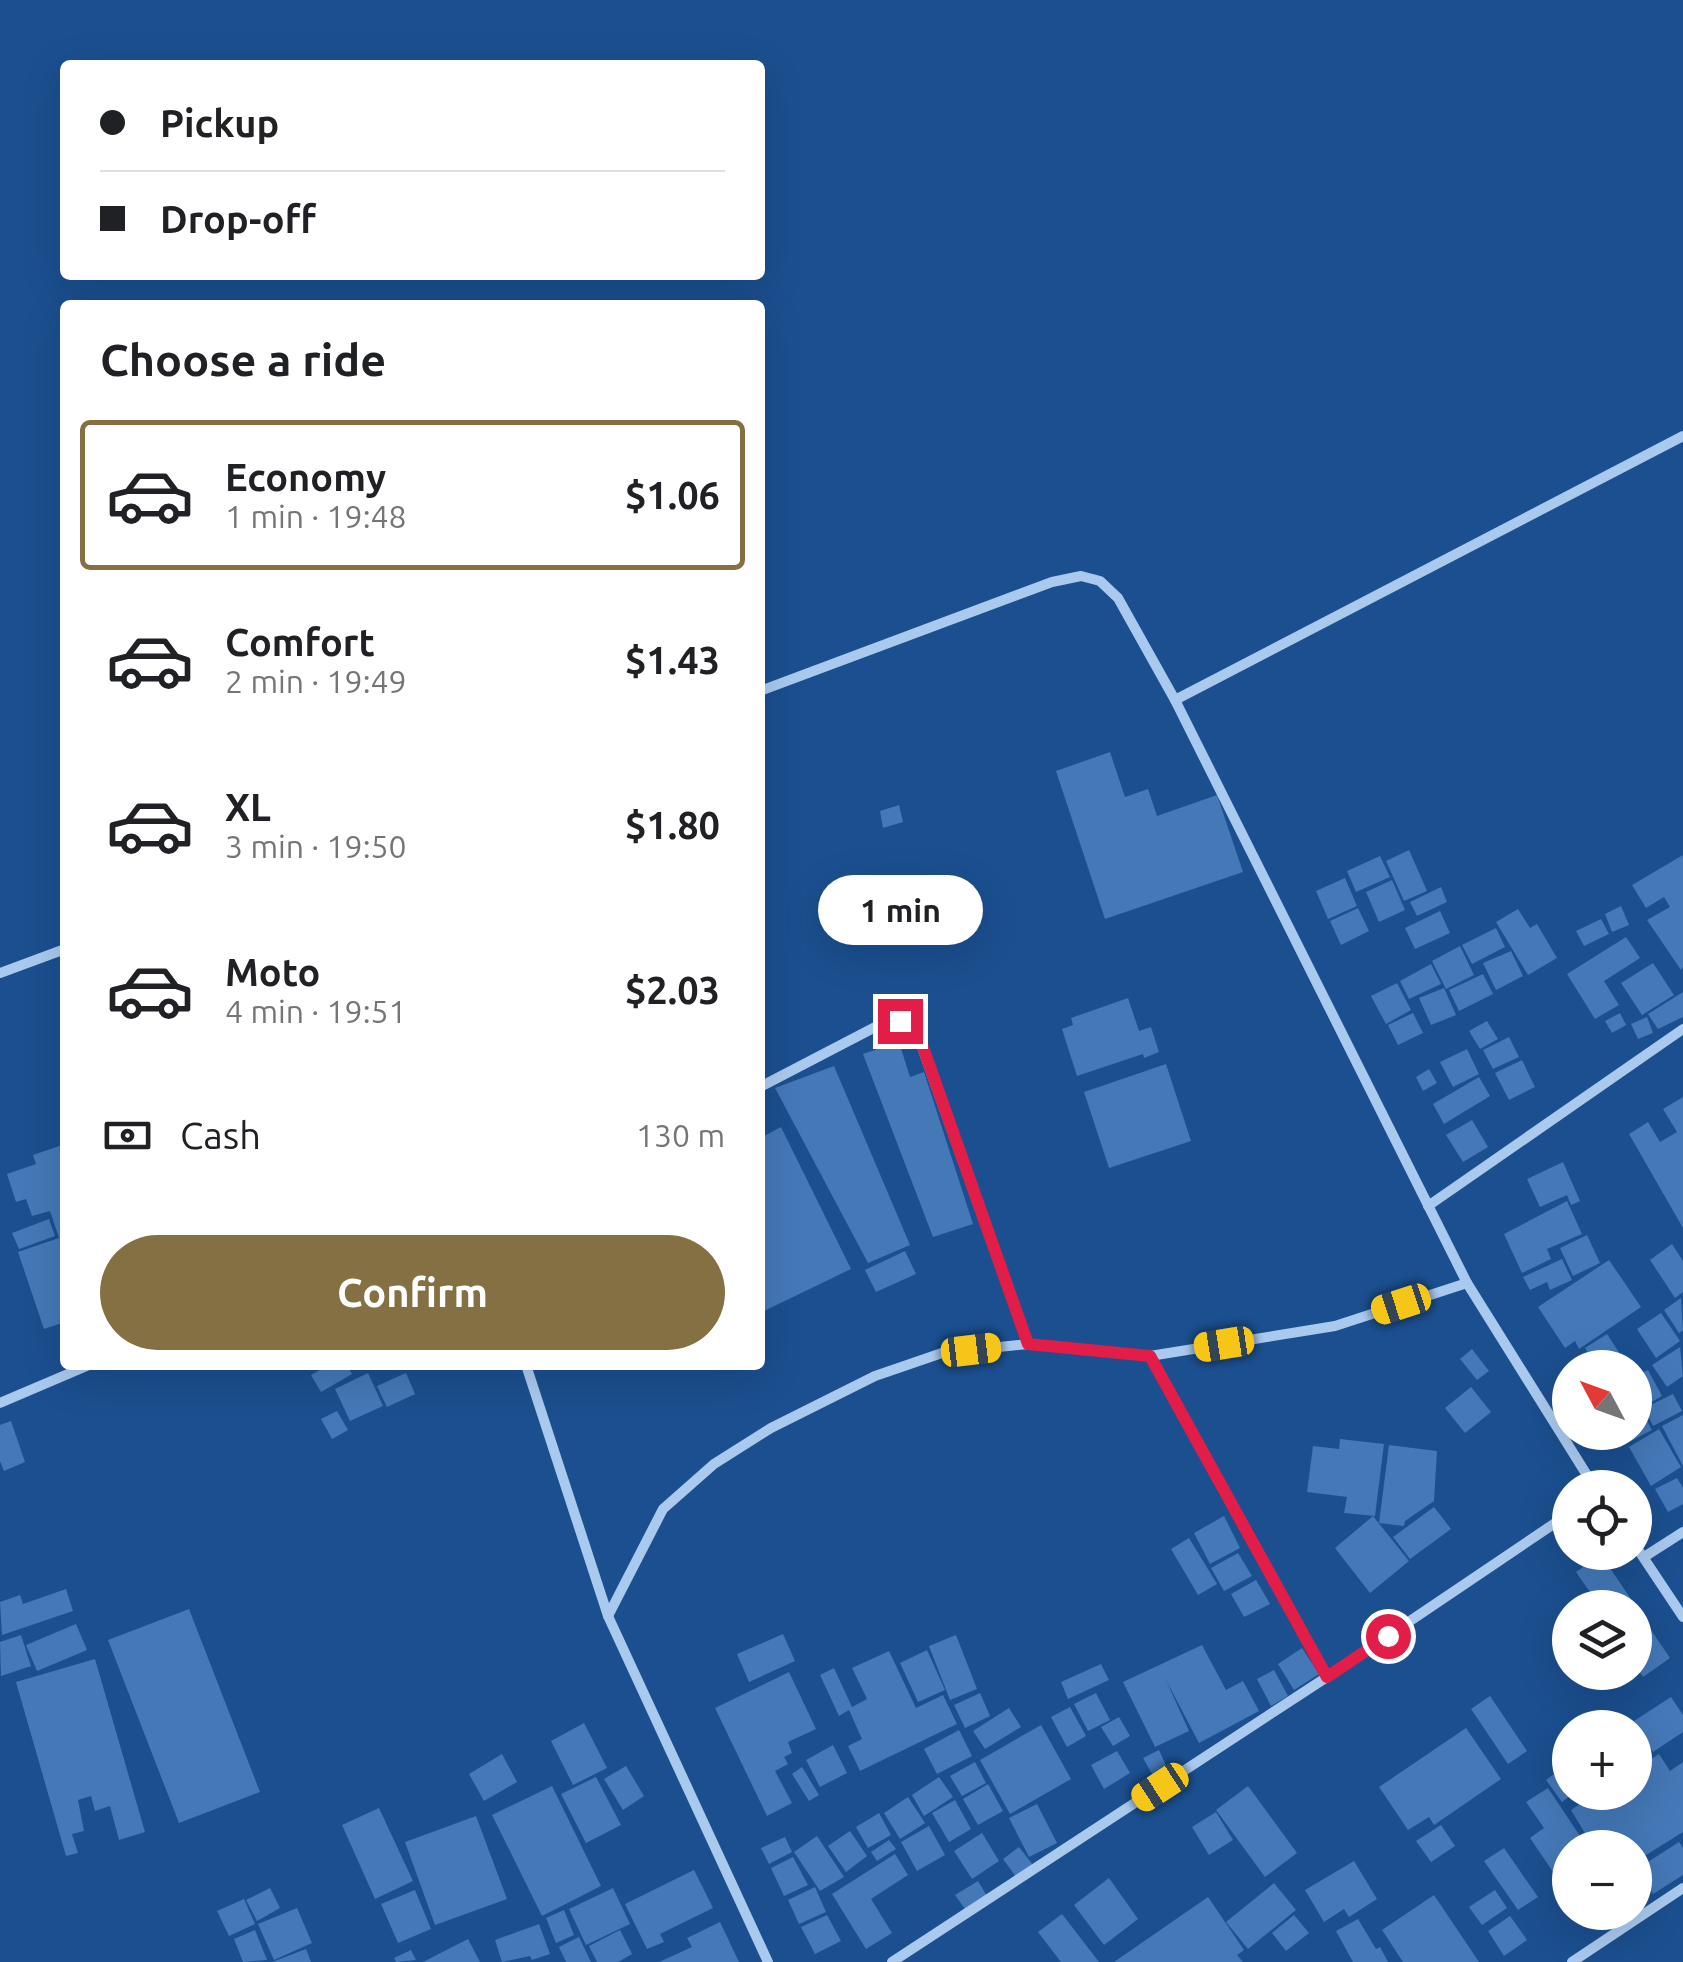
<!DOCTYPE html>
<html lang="en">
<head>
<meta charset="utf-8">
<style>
	body { margin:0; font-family:Ubuntu,sans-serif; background:#f2f2f2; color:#202124; height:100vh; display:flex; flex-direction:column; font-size:38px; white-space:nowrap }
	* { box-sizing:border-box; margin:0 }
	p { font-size:32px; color:#757577 }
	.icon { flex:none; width:55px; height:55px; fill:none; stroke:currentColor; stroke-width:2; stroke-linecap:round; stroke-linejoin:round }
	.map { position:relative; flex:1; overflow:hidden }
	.details { position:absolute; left:60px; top:300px; width:705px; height:1070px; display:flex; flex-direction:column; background:#fff; border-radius:10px; box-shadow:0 10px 40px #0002 }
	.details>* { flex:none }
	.guide { position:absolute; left:60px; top:60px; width:705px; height:220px; border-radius:10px; box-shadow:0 10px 40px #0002; display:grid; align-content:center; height:220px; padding:0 40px; background:#fff }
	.needle { width:65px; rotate:311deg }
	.fabs { position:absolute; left:1552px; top:1350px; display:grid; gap:20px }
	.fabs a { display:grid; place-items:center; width:100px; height:100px; border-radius:50%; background:#fff; box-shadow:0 10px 40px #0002; font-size:50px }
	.end { position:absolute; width:45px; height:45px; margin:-22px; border:12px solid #e11d48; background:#fff; box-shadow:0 0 0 5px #fff }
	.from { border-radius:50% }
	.bubble { position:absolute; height:70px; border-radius:35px; background:#fff; box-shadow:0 10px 40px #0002; font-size:32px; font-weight:700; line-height:70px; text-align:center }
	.car { position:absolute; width:30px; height:60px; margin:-30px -15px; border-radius:12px; box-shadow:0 0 8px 2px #0007; background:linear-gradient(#f5c518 24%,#345 0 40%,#f5c518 0 76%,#345 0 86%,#f5c518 0) }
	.guide b { display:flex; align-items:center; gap:35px; height:95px; font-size:38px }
	.guide b+b { border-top:2px solid #e0e0e0 }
	.guide i { width:25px; height:25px; background:#202124 }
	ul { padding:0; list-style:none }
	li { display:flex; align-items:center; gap:30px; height:150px; margin:0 20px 15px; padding:0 20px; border:5px solid transparent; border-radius:10px }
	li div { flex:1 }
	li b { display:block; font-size:38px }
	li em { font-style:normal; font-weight:700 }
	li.selected { border-color:#847042 }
	li>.icon { width:90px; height:90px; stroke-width:1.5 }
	h2 { padding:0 40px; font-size:45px; line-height:120px }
	.pay { display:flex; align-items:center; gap:25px; height:110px; padding:0 40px; font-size:38px }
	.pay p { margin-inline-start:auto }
	.action { display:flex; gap:20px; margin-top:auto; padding:20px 40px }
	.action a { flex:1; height:115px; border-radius:60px; background:#847042; color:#fff; font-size:40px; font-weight:700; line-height:115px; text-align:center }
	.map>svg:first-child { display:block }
	.building { fill:#4478b7 }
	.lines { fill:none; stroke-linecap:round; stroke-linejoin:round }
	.minor { stroke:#a9c9ee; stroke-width:10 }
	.route { stroke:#e11d48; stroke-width:12 }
</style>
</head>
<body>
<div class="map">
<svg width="1683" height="1962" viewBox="0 0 1683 1962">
	<rect width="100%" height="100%" fill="#1b4f8f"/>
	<!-- building -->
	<g class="building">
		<polygon points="1110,752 1125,797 1148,789 1157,816 1217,795 1243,872 1105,919 1056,771"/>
		<polygon points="899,805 903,822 883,828 880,811"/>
		<polygon points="1409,850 1427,891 1404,901 1386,861"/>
		<polygon points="1683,855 1683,967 1681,970 1647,920 1670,907 1664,897 1646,908 1632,885"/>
		<polygon points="1380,856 1390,877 1356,892 1347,871"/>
		<polygon points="1345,878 1357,906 1328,919 1316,891"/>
		<polygon points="1392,880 1405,910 1379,922 1366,892"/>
		<polygon points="1441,887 1447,902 1417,916 1410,902"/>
		<polygon points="1621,906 1629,925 1612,932 1605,914"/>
		<polygon points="1358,908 1369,931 1341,945 1330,921"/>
		<polygon points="1518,909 1530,928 1537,924 1557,958 1528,975 1496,922"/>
		<polygon points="1440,911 1450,933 1415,949 1405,928"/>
		<polygon points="1601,919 1609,934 1584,946 1576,931"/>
		<polygon points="1496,928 1505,947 1472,964 1462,945"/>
		<polygon points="1626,937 1640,958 1604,981 1619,1005 1595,1019 1567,974"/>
		<polygon points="1460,946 1474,975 1446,989 1432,961"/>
		<polygon points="1511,951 1523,976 1496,990 1483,963"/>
		<polygon points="1653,963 1674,995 1642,1015 1621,983"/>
		<polygon points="1431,964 1441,984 1409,999 1400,981"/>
		<polygon points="1483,974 1493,994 1459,1011 1449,990"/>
		<polygon points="1397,983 1411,1010 1386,1024 1371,996"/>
		<polygon points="1444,988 1456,1015 1431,1025 1419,998"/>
		<polygon points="1683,992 1683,1017 1658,1029 1648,1014"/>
		<polygon points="1128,998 1139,1031 1151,1027 1159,1052 1144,1058 1143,1054 1077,1076 1062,1029 1073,1025 1071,1018"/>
		<polygon points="1413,1013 1423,1033 1398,1045 1388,1025"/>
		<polygon points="1620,1013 1626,1025 1612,1033 1605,1021"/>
		<polygon points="1647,1017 1653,1033 1638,1039 1631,1024"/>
		<polygon points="1487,1021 1498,1039 1480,1049 1469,1031"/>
		<polygon points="1509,1037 1519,1057 1493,1069 1483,1050"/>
		<polygon points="899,1042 910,1077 924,1072 973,1224 933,1237 863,1054"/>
		<polygon points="1467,1049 1479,1074 1453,1087 1440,1062"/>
		<polygon points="1522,1060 1535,1087 1509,1100 1495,1073"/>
		<polygon points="1166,1064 1191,1141 1109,1168 1084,1092"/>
		<polygon points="834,1066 910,1245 868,1263 775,1088"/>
		<polygon points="1429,1069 1437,1083 1423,1091 1416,1077"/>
		<polygon points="1479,1077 1490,1096 1444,1124 1433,1104"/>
		<polygon points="1683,1097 1683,1228 1629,1134 1648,1122 1660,1142 1677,1132 1663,1109"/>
		<polygon points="1472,1120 1488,1147 1463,1162 1446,1135"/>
		<polygon points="781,1127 851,1269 760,1313 760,1138"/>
		<polygon points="65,1144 65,1322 44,1329 18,1252 59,1238 50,1211 32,1216 26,1199 16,1202 7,1174 36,1164 33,1155"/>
		<polygon points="1563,1162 1580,1201 1571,1205 1567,1195 1540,1207 1527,1179"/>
		<polygon points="1567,1201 1582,1234 1547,1249 1551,1259 1522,1273 1504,1234"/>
		<polygon points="49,1219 55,1236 19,1249 12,1233"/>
		<polygon points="1587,1235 1600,1263 1573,1276 1560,1248"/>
		<polygon points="1672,1244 1683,1261 1683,1292 1675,1298 1650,1260"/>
		<polygon points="905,1251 916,1274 876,1292 865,1270"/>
		<polygon points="1562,1259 1572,1280 1550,1290 1547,1282 1530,1290 1523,1277"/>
		<polygon points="1609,1260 1641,1307 1579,1349 1575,1341 1565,1348 1538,1307"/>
		<polygon points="1681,1298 1683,1330 1679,1333 1664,1310"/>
		<polygon points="1661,1313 1680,1341 1656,1358 1637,1329"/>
		<polygon points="1607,1334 1622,1357 1607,1368 1598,1368 1585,1348"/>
		<polygon points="1680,1347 1683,1376 1667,1387 1652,1365"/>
		<polygon points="1472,1349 1489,1371 1477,1380 1460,1359"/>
		<polygon points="329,1365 347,1365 352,1374 321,1392 311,1375"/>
		<polygon points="1648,1370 1662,1396 1643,1407 1635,1392 1635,1376"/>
		<polygon points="368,1373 383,1406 350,1421 335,1389"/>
		<polygon points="406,1373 415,1394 387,1407 377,1386"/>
		<polygon points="1471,1387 1491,1412 1465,1433 1445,1408"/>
		<polygon points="1673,1394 1682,1411 1653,1426 1644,1408"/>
		<polygon points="1635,1398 1652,1430 1625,1444 1619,1432 1635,1432"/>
		<polygon points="337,1411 348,1430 332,1439 321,1419"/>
		<polygon points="1683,1415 1683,1466 1662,1426"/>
		<polygon points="11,1421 25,1462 4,1471 0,1461 0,1425"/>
		<polygon points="1659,1429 1681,1467 1651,1486 1629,1447"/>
		<polygon points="1340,1439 1384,1444 1375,1516 1344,1513 1347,1497 1307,1492 1313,1446 1339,1449"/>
		<polygon points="1389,1445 1437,1451 1434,1501 1405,1521 1404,1526 1379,1523"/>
		<polygon points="1677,1478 1683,1488 1683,1504 1668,1512 1655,1489"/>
		<polygon points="1434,1507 1451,1529 1410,1559 1393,1537"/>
		<polygon points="1224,1516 1240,1548 1210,1564 1194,1533"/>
		<polygon points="1373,1516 1409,1561 1370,1593 1335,1548"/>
		<polygon points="1189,1538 1217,1584 1198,1595 1171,1549"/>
		<polygon points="1238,1553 1252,1576 1224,1591 1211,1568"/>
		<polygon points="1601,1555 1631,1599 1618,1608 1601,1608 1576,1572"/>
		<polygon points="1256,1580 1270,1604 1244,1617 1231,1594"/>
		<polygon points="66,1589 73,1611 2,1635 0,1602 20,1595 23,1604"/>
		<polygon points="1632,1602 1670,1658 1643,1677 1635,1665 1635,1608 1623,1608"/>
		<polygon points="189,1609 260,1792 179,1823 108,1640"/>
		<polygon points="76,1624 87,1650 37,1671 26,1645"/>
		<polygon points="783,1634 795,1661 749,1682 737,1654"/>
		<polygon points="21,1635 31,1666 1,1676 0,1642"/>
		<polygon points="956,1635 977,1689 950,1700 929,1646"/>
		<polygon points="1202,1645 1226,1690 1243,1681 1259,1711 1199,1743 1166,1680 1189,1731 1155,1747 1123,1682"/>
		<polygon points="1302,1648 1319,1674 1294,1690 1278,1664"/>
		<polygon points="927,1650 945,1690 918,1702 900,1663"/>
		<polygon points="889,1651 916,1708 943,1695 957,1724 860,1771 848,1746 862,1739 849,1710 839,1716 820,1675 834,1668 852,1707 867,1699 852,1668"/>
		<polygon points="95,1659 145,1832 119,1840 110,1806 95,1811 91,1796 78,1800 84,1831 72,1834 78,1853 66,1856 16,1682"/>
		<polygon points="1101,1664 1109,1680 1068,1699 1061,1682"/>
		<polygon points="1274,1670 1288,1696 1271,1706 1257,1679"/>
		<polygon points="789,1672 816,1729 788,1742 792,1753 784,1757 788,1764 775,1771 792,1803 767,1816 715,1708"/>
		<polygon points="980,1693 990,1716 965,1728 954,1705"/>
		<polygon points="1096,1693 1110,1720 1088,1731 1074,1704"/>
		<polygon points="1490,1696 1527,1751 1508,1764 1471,1709"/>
		<polygon points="1671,1697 1683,1715 1683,1732 1653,1752 1634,1721"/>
		<polygon points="1070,1707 1086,1736 1067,1747 1051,1717"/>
		<polygon points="1009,1708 1021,1727 985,1749 973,1731"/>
		<polygon points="1119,1717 1130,1736 1113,1746 1101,1727"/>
		<polygon points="584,1723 607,1768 573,1785 551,1741"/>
		<polygon points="1041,1725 1071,1779 1010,1814 980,1760"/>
		<polygon points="1466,1728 1501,1779 1434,1825 1429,1817 1408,1830 1379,1787"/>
		<polygon points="959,1730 972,1756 937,1774 924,1749"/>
		<polygon points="833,1745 847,1773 820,1787 806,1760"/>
		<polygon points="1159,1750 1169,1772 1155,1779 1143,1758"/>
		<polygon points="1117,1751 1130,1773 1104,1789 1091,1765"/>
		<polygon points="502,1754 517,1782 484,1801 469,1774"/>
		<polygon points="1659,1754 1670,1771 1683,1762 1683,1832 1635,1862 1635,1848 1594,1848 1571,1810 1598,1792 1635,1792 1635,1769"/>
		<polygon points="975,1762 986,1783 962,1796 950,1776"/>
		<polygon points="1570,1762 1570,1792 1575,1792 1562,1802 1546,1780"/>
		<polygon points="626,1766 644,1796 623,1810 604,1779"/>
		<polygon points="802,1767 819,1795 809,1801 792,1774"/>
		<polygon points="596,1777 621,1825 586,1843 561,1794"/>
		<polygon points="939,1777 953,1797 924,1816 912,1795"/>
		<polygon points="988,1784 1003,1811 978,1825 963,1799"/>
		<polygon points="552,1786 601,1886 542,1916 492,1815"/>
		<polygon points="1248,1786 1297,1853 1265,1877 1216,1810"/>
		<polygon points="1548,1788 1588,1848 1570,1848 1570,1897 1530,1838 1544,1828 1526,1802"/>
		<polygon points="908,1797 925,1823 900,1839 884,1813"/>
		<polygon points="955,1800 971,1829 949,1842 932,1813"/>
		<polygon points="1037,1804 1057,1843 1029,1857 1009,1818"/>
		<polygon points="379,1808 413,1881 375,1899 342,1825"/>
		<polygon points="1216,1812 1233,1840 1209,1855 1192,1827"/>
		<polygon points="879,1813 891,1835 868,1848 856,1827"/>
		<polygon points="476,1816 507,1899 435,1925 405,1842"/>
		<polygon points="1441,1825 1455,1846 1431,1862 1416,1841"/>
		<polygon points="929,1826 945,1855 917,1871 901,1842"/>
		<polygon points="850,1831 867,1856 846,1872 828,1846"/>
		<polygon points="982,1833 999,1861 972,1879 954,1851"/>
		<polygon points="817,1836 844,1877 820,1891 794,1852"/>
		<polygon points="785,1837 792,1852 769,1864 761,1848"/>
		<polygon points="889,1840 896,1849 877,1861 871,1852"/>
		<polygon points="1679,1842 1683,1848 1683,1875 1653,1894 1637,1869"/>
		<polygon points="1019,1847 1033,1865 1016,1877 1003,1859"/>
		<polygon points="1504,1848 1538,1897 1518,1910 1484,1861"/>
		<polygon points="895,1854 908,1875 871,1899 892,1933 866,1949 832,1894"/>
		<polygon points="793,1857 808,1885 784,1896 771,1868"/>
		<polygon points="1354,1861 1377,1899 1349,1917 1344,1909 1324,1922 1305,1890"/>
		<polygon points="694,1870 713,1908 660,1934 664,1942 647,1949 625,1904"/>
		<polygon points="1635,1872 1649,1893 1635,1903"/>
		<polygon points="1109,1878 1138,1919 1104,1945 1074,1905"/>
		<polygon points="978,1881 987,1896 965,1909 955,1895"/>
		<polygon points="1274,1883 1296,1910 1248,1949 1226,1922"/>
		<polygon points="815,1887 826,1912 799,1924 788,1900"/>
		<polygon points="270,1888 280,1908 257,1921 246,1900"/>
		<polygon points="613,1888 630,1924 586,1945 569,1909"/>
		<polygon points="415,1890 431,1929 398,1943 381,1904"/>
		<polygon points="1495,1890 1507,1908 1482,1925 1469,1907"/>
		<polygon points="1434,1895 1479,1962 1403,1962 1382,1930"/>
		<polygon points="1208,1897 1244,1950 1237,1955 1243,1962 1114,1962"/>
		<polygon points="244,1899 255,1924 229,1936 217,1911"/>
		<polygon points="297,1908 312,1943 274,1960 258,1924"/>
		<polygon points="564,1910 574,1935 556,1943 546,1918"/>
		<polygon points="1062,1914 1099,1962 1061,1962 1038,1932"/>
		<polygon points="827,1915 841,1941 815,1954 801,1927"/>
		<polygon points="1294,1915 1309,1933 1286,1951 1272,1933"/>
		<polygon points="1510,1916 1527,1940 1504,1956 1488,1931"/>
		<polygon points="1358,1919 1376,1949 1380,1947 1388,1962 1353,1962 1336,1931"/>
		<polygon points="720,1922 739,1962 659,1962 692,1947 687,1938"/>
		<polygon points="539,1924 550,1954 532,1960 530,1956 502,1962 495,1940"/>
		<polygon points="255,1930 267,1960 243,1962 234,1939"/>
		<polygon points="620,1930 632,1954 618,1962 597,1962 589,1946"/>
		<polygon points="579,1937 591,1962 566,1962 559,1947"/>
		<polygon points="468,1939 480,1962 423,1962"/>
		<polygon points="306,1949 311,1962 272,1962"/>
		<polygon points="411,1950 416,1960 396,1962 394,1958"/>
	</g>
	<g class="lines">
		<!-- minor -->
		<g class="minor">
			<polyline points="760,691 1052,582 1081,576 1100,581 1118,598 1175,700 1467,1283 1595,1488"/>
			<polyline points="1175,700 1683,436"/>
			<polyline points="0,973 65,949"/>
			<polyline points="760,1087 883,1023 901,1021 917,1033 1028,1344"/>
			<polyline points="1428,1206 1683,1029"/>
			<polyline points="1150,1356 1327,1677"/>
			<polyline points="526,1365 608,1616 768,1962"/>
			<polyline points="0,1403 89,1365"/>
			<polyline points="1635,1545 1683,1617"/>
			<polyline points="1644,1557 1683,1532"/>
			<polyline points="608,1616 663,1509 714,1464 771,1428 875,1376 942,1353 1028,1344 1150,1356 1335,1326 1467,1283"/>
			<polyline points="892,1962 1327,1677 1570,1513"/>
			<polyline points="1572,1962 1683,1888"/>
		</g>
	</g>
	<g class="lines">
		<!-- route -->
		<polyline class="route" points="900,1021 918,1033 1028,1344 1150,1356 1327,1677 1388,1636"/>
	</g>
</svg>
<div class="fabs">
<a><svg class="needle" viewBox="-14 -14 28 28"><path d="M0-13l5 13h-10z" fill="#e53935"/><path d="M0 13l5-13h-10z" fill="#757577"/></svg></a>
<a><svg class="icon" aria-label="locate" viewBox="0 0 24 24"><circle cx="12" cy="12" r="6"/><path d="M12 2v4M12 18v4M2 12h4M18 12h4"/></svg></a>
<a><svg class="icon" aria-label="layers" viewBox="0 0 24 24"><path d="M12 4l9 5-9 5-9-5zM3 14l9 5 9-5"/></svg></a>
<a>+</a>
<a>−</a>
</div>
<i class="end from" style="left:1388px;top:1636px"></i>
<i class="end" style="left:900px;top:1021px"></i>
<div class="bubble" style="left:818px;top:875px;width:165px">1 min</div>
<i class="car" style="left:1401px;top:1304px;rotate:252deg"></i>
<i class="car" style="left:1224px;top:1344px;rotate:261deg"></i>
<i class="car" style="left:971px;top:1350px;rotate:83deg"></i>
<i class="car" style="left:1160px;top:1787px;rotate:237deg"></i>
<div class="guide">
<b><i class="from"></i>Pickup</b>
<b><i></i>Drop-off</b>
</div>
<section class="details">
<h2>Choose a ride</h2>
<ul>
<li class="selected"><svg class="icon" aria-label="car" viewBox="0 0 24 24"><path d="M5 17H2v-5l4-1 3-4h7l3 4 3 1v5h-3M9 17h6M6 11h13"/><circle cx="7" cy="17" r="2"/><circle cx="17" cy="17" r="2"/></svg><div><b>Economy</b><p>1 min · 19:48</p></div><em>$1.06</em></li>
<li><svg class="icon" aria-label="car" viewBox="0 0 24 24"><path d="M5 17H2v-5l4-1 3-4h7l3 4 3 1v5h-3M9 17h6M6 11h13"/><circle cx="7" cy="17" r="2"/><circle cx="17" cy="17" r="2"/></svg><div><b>Comfort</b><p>2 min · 19:49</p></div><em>$1.43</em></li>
<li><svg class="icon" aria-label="car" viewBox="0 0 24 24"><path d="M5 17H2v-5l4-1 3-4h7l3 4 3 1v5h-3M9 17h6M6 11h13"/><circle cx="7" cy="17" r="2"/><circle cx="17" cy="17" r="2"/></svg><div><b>XL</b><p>3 min · 19:50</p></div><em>$1.80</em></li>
<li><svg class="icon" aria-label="car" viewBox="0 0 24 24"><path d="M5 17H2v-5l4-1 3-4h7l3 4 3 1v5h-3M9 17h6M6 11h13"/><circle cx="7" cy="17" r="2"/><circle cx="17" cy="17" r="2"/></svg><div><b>Moto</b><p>4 min · 19:51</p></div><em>$2.03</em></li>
</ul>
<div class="pay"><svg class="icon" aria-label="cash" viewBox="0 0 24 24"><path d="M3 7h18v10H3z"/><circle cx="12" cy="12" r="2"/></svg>Cash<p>130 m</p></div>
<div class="action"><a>Confirm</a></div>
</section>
</div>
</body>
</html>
